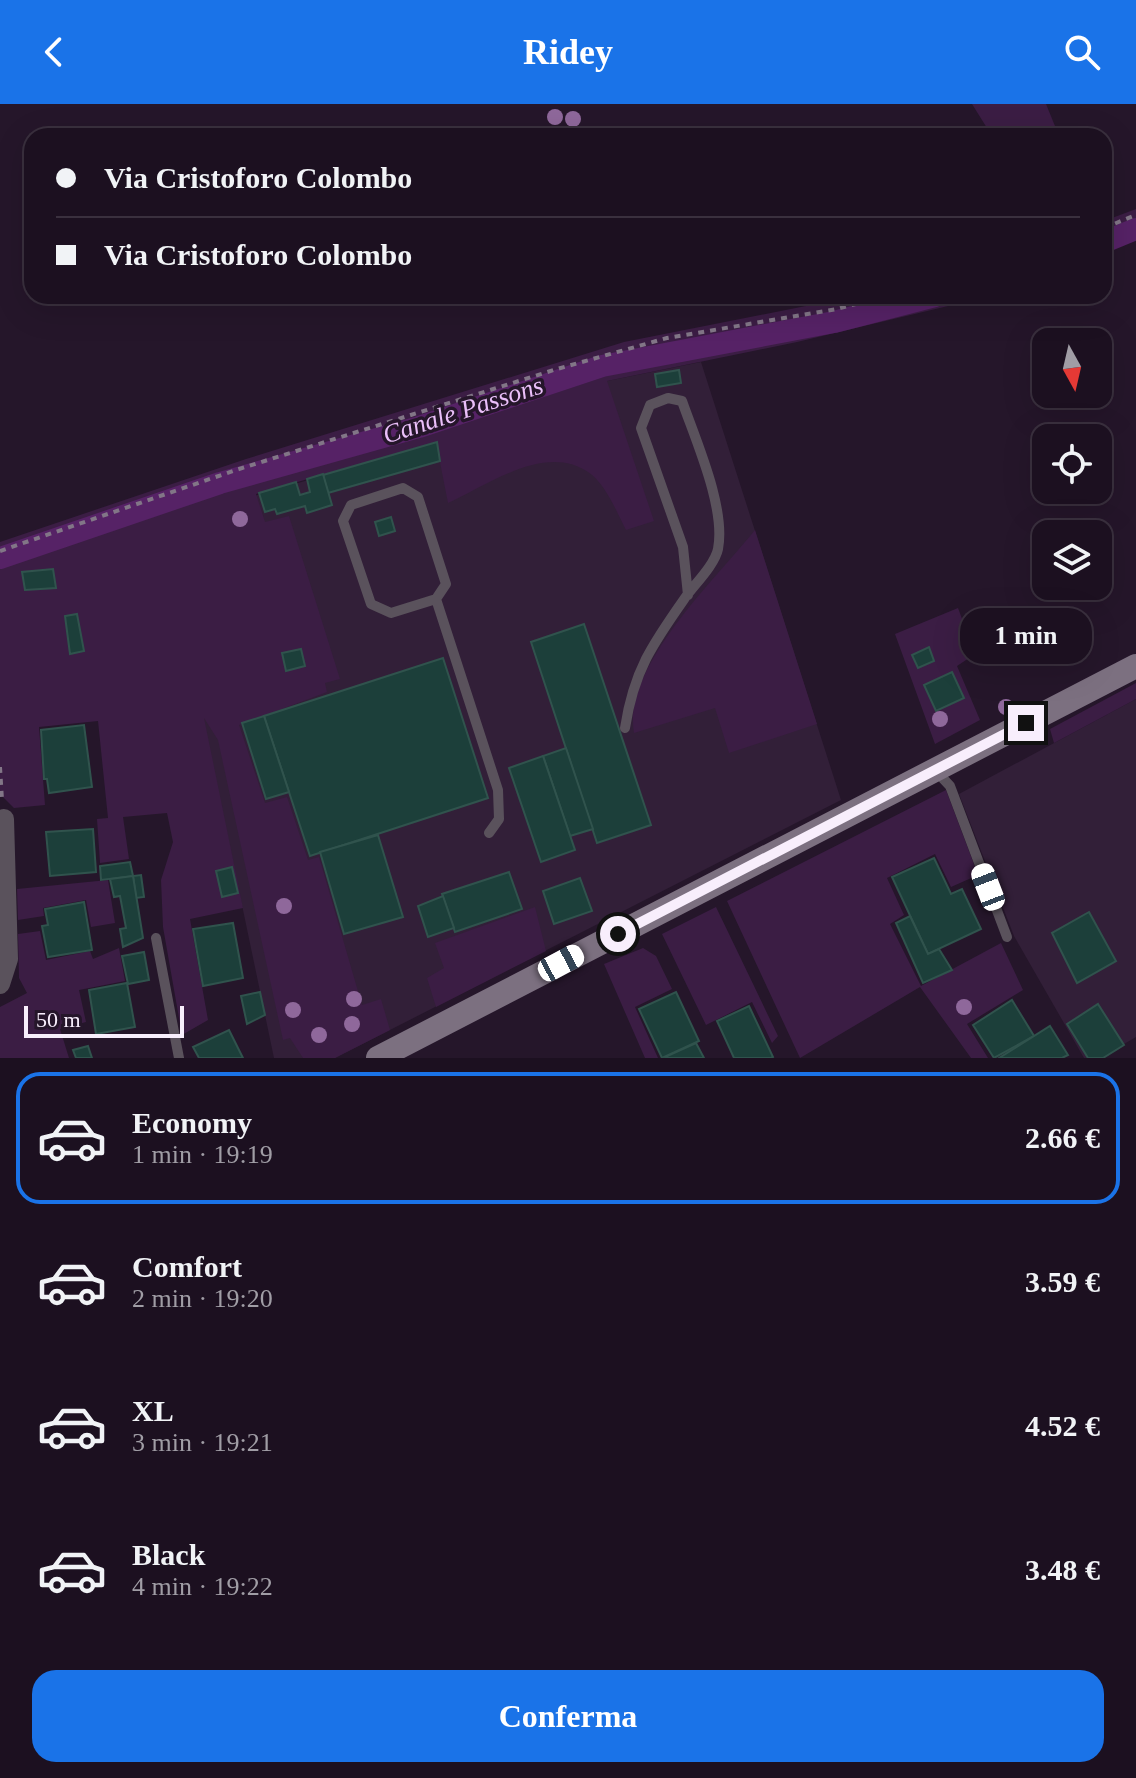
<!DOCTYPE html>
<html lang="it">
<head>
<meta charset="utf-8">
<style>
	body { margin:0; font-family:"Times New Roman",serif; background:#291e2d; color:#f1f3f6; height:100vh; display:flex; flex-direction:column; font-size:30px; white-space:nowrap }
	* { box-sizing:border-box; margin:0 }
	p { font-size:26px; color:#a09da5 }
	.icon { flex:none; width:44px; height:44px; fill:none; stroke:currentColor; stroke-width:2; stroke-linecap:round; stroke-linejoin:round }
	.map { position:relative; height:954px; overflow:hidden }
	.panel { display:flex; flex-direction:column; background:#1c1020; flex:1 }
	.panel>* { flex:none }
	.top-card { position:absolute; left:24px; top:24px; width:1088px; height:176px; border-radius:24px; box-shadow:0 8px 32px #0002,0 0 0 2px #3a303e; display:grid; align-content:center; height:176px; padding:0 32px; background:#1c1020 }
	.needle { width:52px; rotate:172deg }
	.fabs { position:absolute; left:1032px; top:224px; display:grid; gap:16px }
	.fabs a { display:grid; place-items:center; width:80px; height:80px; border-radius:16px; background:#1c1020; box-shadow:0 8px 32px #0002,0 0 0 2px #3a303e; font-size:40px }
	.scale { position:absolute; left:24px; bottom:20px; width:160px; box-sizing:border-box; padding-left:8px; border:4px solid #f8eefc; border-top:0; font-size:22px; line-height:28px; white-space:nowrap; color:#f8eefc; -webkit-text-stroke:6px #25162a; paint-order:stroke }
	.end { position:absolute; width:36px; height:36px; margin:-18px; border:10px solid #f8eefc; background:#111; box-shadow:0 0 0 4px #111 }
	.from { border-radius:50% }
	.bubble { position:absolute; height:56px; border-radius:24px; background:#1c1020; box-shadow:0 8px 32px #0002,0 0 0 2px #3a303e; font-size:26px; font-weight:700; line-height:56px; text-align:center }
	.car { position:absolute; width:24px; height:48px; margin:-24px -12px; border-radius:10px; box-shadow:0 0 6px 2px #0007; background:linear-gradient(#fff 24%,#345 0 40%,#fff 0 76%,#345 0 86%,#fff 0) }
	.top-card b { display:flex; align-items:center; gap:28px; height:76px; font-size:30px }
	.top-card b+b { border-top:2px solid #3a303e }
	.top-card i { width:20px; height:20px; background:#f1f3f6 }
	ul { padding:14px 0 0; list-style:none }
	li { display:flex; align-items:center; gap:24px; height:132px; margin:0 16px 12px; padding:0 16px; border:4px solid transparent; border-radius:24px }
	li div { flex:1 }
	li b { display:block; font-size:30px }
	li em { font-style:normal; font-weight:700 }
	li.active { border-color:#1a73e8 }
	li>.icon { width:72px; height:72px; stroke-width:1.5 }
	.action { display:flex; gap:16px; margin-top:auto; padding:16px 32px }
	.action a { flex:1; height:92px; border-radius:24px; background:#1a73e8; color:#fff; font-size:32px; font-weight:700; line-height:92px; text-align:center }
	header { display:flex; justify-content:space-between; align-items:center; height:104px; padding:0 32px; background:#1a73e8; color:#fff; font-size:36px; font-weight:700 }
	.map>svg:first-child { display:block }
	.built { fill:#321f38 }
	.green { fill:#3b1d44 }
	.lines { fill:none; stroke-linecap:round; stroke-linejoin:round }
	.canal { stroke:#562266; stroke-width:22 }
	.building { fill:#1c3f3a; stroke:#30534d; stroke-width:2 }
	.path { stroke:#827687; stroke-width:4; stroke-dasharray:6 6; stroke-linecap:butt }
	.service { stroke:#5a525c; stroke-width:10 }
	.minor { stroke:#5a525c; stroke-width:20 }
	.secondary { stroke:#7c7080; stroke-width:24 }
	.tree { fill:#8f689b }
	.route { stroke:#f8eefc; stroke-width:10 }
	.labels { text-anchor:middle; dominant-baseline:central; stroke-width:7; stroke-linejoin:round; paint-order:stroke }
	.water-label { font-size:26px; font-style:italic; fill:#eabff9; stroke:#25162a }
</style>
</head>
<body>
<header><svg class="icon" aria-label="back" viewBox="0 0 24 24"><path d="M15 5l-7 7 7 7"/></svg>Ridey<svg class="icon" aria-label="search" viewBox="0 0 24 24"><circle cx="10" cy="10" r="6"/><path d="M15 15l6 6"/></svg></header>
<div class="map">
<svg width="1136" height="954" viewBox="0 0 1136 954">
	<rect width="100%" height="100%" fill="#25162a"/>
	<!-- built -->
	<g class="built">
		<polygon points="701,258 841,696 335,954 274,954 162,419 437,338 607,277"/>
		<polygon points="1136,595 1136,933 1100,954 1084,954 1014,832 959,690"/>
	</g>
	<!-- green -->
	<g class="green">
		<polygon points="972,0 1046,0 1059,32 992,32"/>
		<polygon points="1136,105 1136,136 1104,149 1104,117"/>
		<path d="M856,192H990L797,238L607,277L654,417L626,426C616,407 606,380 588,368C545,339 488,381 448,399L436,338L256,390L265,418L289,412L340,575L325,579L327,588L239,621L265,699L287,693L308,756L319,753L362,901L381,895L390,926L335,954H303L290,934L283,936L218,636L204,614L243,804L190,815L208,916L182,931L163,823L161,776L173,738L167,709L123,713L129,755L100,759L97,715L108,714L98,617L39,623L45,701L14,704L0,690V438L246,355L624,238Z"/>
		<path d="M755,426L817,620L729,649L715,604L634,629C622,563 716,475 755,426Z"/>
		<polygon points="958,504 975,550 957,562 980,616 935,640 895,530"/>
		<polygon points="1136,579 1136,595 1054,639 1050,625"/>
		<polygon points="946,686 978,771 951,783 935,750 887,774 904,811 890,820 921,882 1001,839 1023,886 967,920 988,954 971,954 920,883 800,954 727,797"/>
		<polygon points="108,776 115,819 91,823 86,796 43,804 44,812 18,816 17,785"/>
		<polygon points="535,803 546,847 436,903 427,874 444,864 435,839"/>
		<polygon points="716,803 778,932 772,939 752,898 706,921 662,830"/>
		<polygon points="40,827 46,856 90,847 93,855 119,844 125,877 79,886 86,918 60,925 69,954 0,954 0,903 27,889 19,874 18,830"/>
		<polygon points="643,844 656,852 672,885 635,903 658,954 645,954 604,860"/>
	</g>
	<g class="lines">
		<!-- canal -->
		<g class="canal">
			<polyline points="1104,138 1136,125"/>
			<polyline points="0,454 220,379 419,323 602,262 834,218 935,192"/>
		</g>
	</g>
	<!-- building -->
	<g class="building">
		<polygon points="679,266 681,279 657,283 655,270"/>
		<polygon points="437,338 440,357 328,389 323,371"/>
		<polygon points="323,370 332,401 307,409 305,402 277,410 275,405 265,408 259,389 296,378 300,391 310,388 307,375"/>
		<polygon points="391,413 395,427 379,432 375,418"/>
		<polygon points="53,465 56,484 25,486 22,468"/>
		<polygon points="77,510 84,547 70,550 65,512"/>
		<polygon points="584,520 651,721 597,739 531,538"/>
		<polygon points="929,543 934,557 918,564 912,551"/>
		<polygon points="301,545 305,562 286,567 282,549"/>
		<polygon points="443,554 488,694 310,752 264,612"/>
		<polygon points="952,568 964,594 936,607 924,581"/>
		<polygon points="264,612 289,688 266,695 242,619"/>
		<polygon points="84,621 92,683 49,689 47,675 44,675 41,626"/>
		<polygon points="566,644 593,725 570,732 543,652"/>
		<polygon points="543,652 575,746 541,758 509,664"/>
		<polygon points="93,725 96,768 50,772 46,728"/>
		<polygon points="378,731 403,813 344,830 320,748"/>
		<polygon points="934,754 951,790 962,785 981,825 928,850 892,773"/>
		<polygon points="130,758 133,772 101,776 100,762"/>
		<polygon points="232,763 238,789 222,793 216,767"/>
		<polygon points="509,768 522,805 455,828 442,790"/>
		<polygon points="141,771 144,793 136,794 133,772"/>
		<polygon points="133,772 143,834 123,843 120,825 126,824 120,792 114,793 110,775"/>
		<polygon points="580,774 592,807 554,820 543,787"/>
		<polygon points="443,792 454,824 428,833 418,802"/>
		<polygon points="84,798 92,846 48,853 42,822 48,821 45,805"/>
		<polygon points="1089,808 1116,857 1077,879 1052,829"/>
		<polygon points="910,812 928,850 939,845 952,866 923,879 896,819"/>
		<polygon points="233,819 243,874 203,882 193,825"/>
		<polygon points="144,848 149,876 128,880 122,852"/>
		<polygon points="127,879 135,923 96,930 89,886"/>
		<polygon points="260,888 265,911 247,920 241,892"/>
		<polygon points="676,888 699,937 662,954 639,905"/>
		<polygon points="1012,896 1034,932 994,954 973,921"/>
		<polygon points="1098,900 1124,941 1103,954 1088,954 1067,920"/>
		<polygon points="749,902 773,953 771,954 734,954 717,917"/>
		<polygon points="1050,922 1068,951 1062,954 999,954"/>
		<polygon points="229,926 243,954 199,954 193,943"/>
		<polygon points="696,939 704,954 666,954 665,953"/>
		<polygon points="88,942 92,954 76,954 73,946"/>
	</g>
	<g class="lines">
		<!-- path -->
		<g class="path">
			<polyline points="1104,124 1136,111"/>
			<polyline points="0,447 236,366 557,265 667,234 837,205 885,192"/>
			<polyline points="0,663 2,696"/>
		</g>
		<!-- service -->
		<g class="service">
			<polyline points="436,495 446,480 418,393 403,384 351,401 343,417 371,500 391,509 436,495 498,686 499,715 489,729"/>
			<path d="M625,624C634,565 654,538 687,491C696,479 715,460 718,445C726,404 696,337 682,297L668,294L650,301L641,324L683,443L688,491"/>
			<polyline points="936,667 950,682 1007,833"/>
			<polyline points="156,834 179,954"/>
		</g>
		<!-- minor -->
		<polyline class="minor" points="0,880 8,855 4,715"/>
		<!-- secondary -->
		<polyline class="secondary" points="378,954 1136,562"/>
	</g>
	<!-- trees -->
	<g class="tree">
		<circle cx="555" cy="13" r="8"/>
		<circle cx="573" cy="15" r="8"/>
		<circle cx="240" cy="415" r="8"/>
		<circle cx="1006" cy="603" r="8"/>
		<circle cx="940" cy="615" r="8"/>
		<circle cx="284" cy="802" r="8"/>
		<circle cx="354" cy="895" r="8"/>
		<circle cx="964" cy="903" r="8"/>
		<circle cx="293" cy="906" r="8"/>
		<circle cx="352" cy="920" r="8"/>
		<circle cx="319" cy="931" r="8"/>
	</g>
	<g class="lines">
		<!-- route -->
		<polyline class="route" points="618,830 1026,619"/>
	</g>
	<g class="labels">
		<!-- water labels -->
		<g class="water-label">
			<text transform="translate(463 306) rotate(-18)">Canale Passons</text>
		</g>
	</g>
</svg>
<div class="fabs">
<a><svg class="needle" viewBox="-14 -14 28 28"><path d="M0-13l5 13h-10z" fill="#e53935"/><path d="M0 13l5-13h-10z" fill="#a09da5"/></svg></a>
<a><svg class="icon" aria-label="locate" viewBox="0 0 24 24"><circle cx="12" cy="12" r="6"/><path d="M12 2v4M12 18v4M2 12h4M18 12h4"/></svg></a>
<a><svg class="icon" aria-label="layers" viewBox="0 0 24 24"><path d="M12 4l9 5-9 5-9-5zM3 14l9 5 9-5"/></svg></a>
</div>
<div class="scale">50 m</div>
<i class="end from" style="left:618px;top:830px"></i>
<i class="end" style="left:1026px;top:619px"></i>
<div class="bubble" style="left:960px;top:504px;width:132px">1 min</div>
<i class="car" style="left:988px;top:783px;rotate:339deg"></i>
<i class="car" style="left:561px;top:859px;rotate:62deg"></i>
<div class="top-card">
<b><i class="from"></i>Via Cristoforo Colombo</b>
<b><i></i>Via Cristoforo Colombo</b>
</div>
</div>
<section class="panel">
<ul>
<li class="active"><svg class="icon" aria-label="car" viewBox="0 0 24 24"><path d="M5 17H2v-5l4-1 3-4h7l3 4 3 1v5h-3M9 17h6M6 11h13"/><circle cx="7" cy="17" r="2"/><circle cx="17" cy="17" r="2"/></svg><div><b>Economy</b><p>1 min · 19:19</p></div><em>2.66 €</em></li>
<li><svg class="icon" aria-label="car" viewBox="0 0 24 24"><path d="M5 17H2v-5l4-1 3-4h7l3 4 3 1v5h-3M9 17h6M6 11h13"/><circle cx="7" cy="17" r="2"/><circle cx="17" cy="17" r="2"/></svg><div><b>Comfort</b><p>2 min · 19:20</p></div><em>3.59 €</em></li>
<li><svg class="icon" aria-label="car" viewBox="0 0 24 24"><path d="M5 17H2v-5l4-1 3-4h7l3 4 3 1v5h-3M9 17h6M6 11h13"/><circle cx="7" cy="17" r="2"/><circle cx="17" cy="17" r="2"/></svg><div><b>XL</b><p>3 min · 19:21</p></div><em>4.52 €</em></li>
<li><svg class="icon" aria-label="car" viewBox="0 0 24 24"><path d="M5 17H2v-5l4-1 3-4h7l3 4 3 1v5h-3M9 17h6M6 11h13"/><circle cx="7" cy="17" r="2"/><circle cx="17" cy="17" r="2"/></svg><div><b>Black</b><p>4 min · 19:22</p></div><em>3.48 €</em></li>
</ul>
<div class="action"><a>Conferma</a></div>
</section>
</body>
</html>
